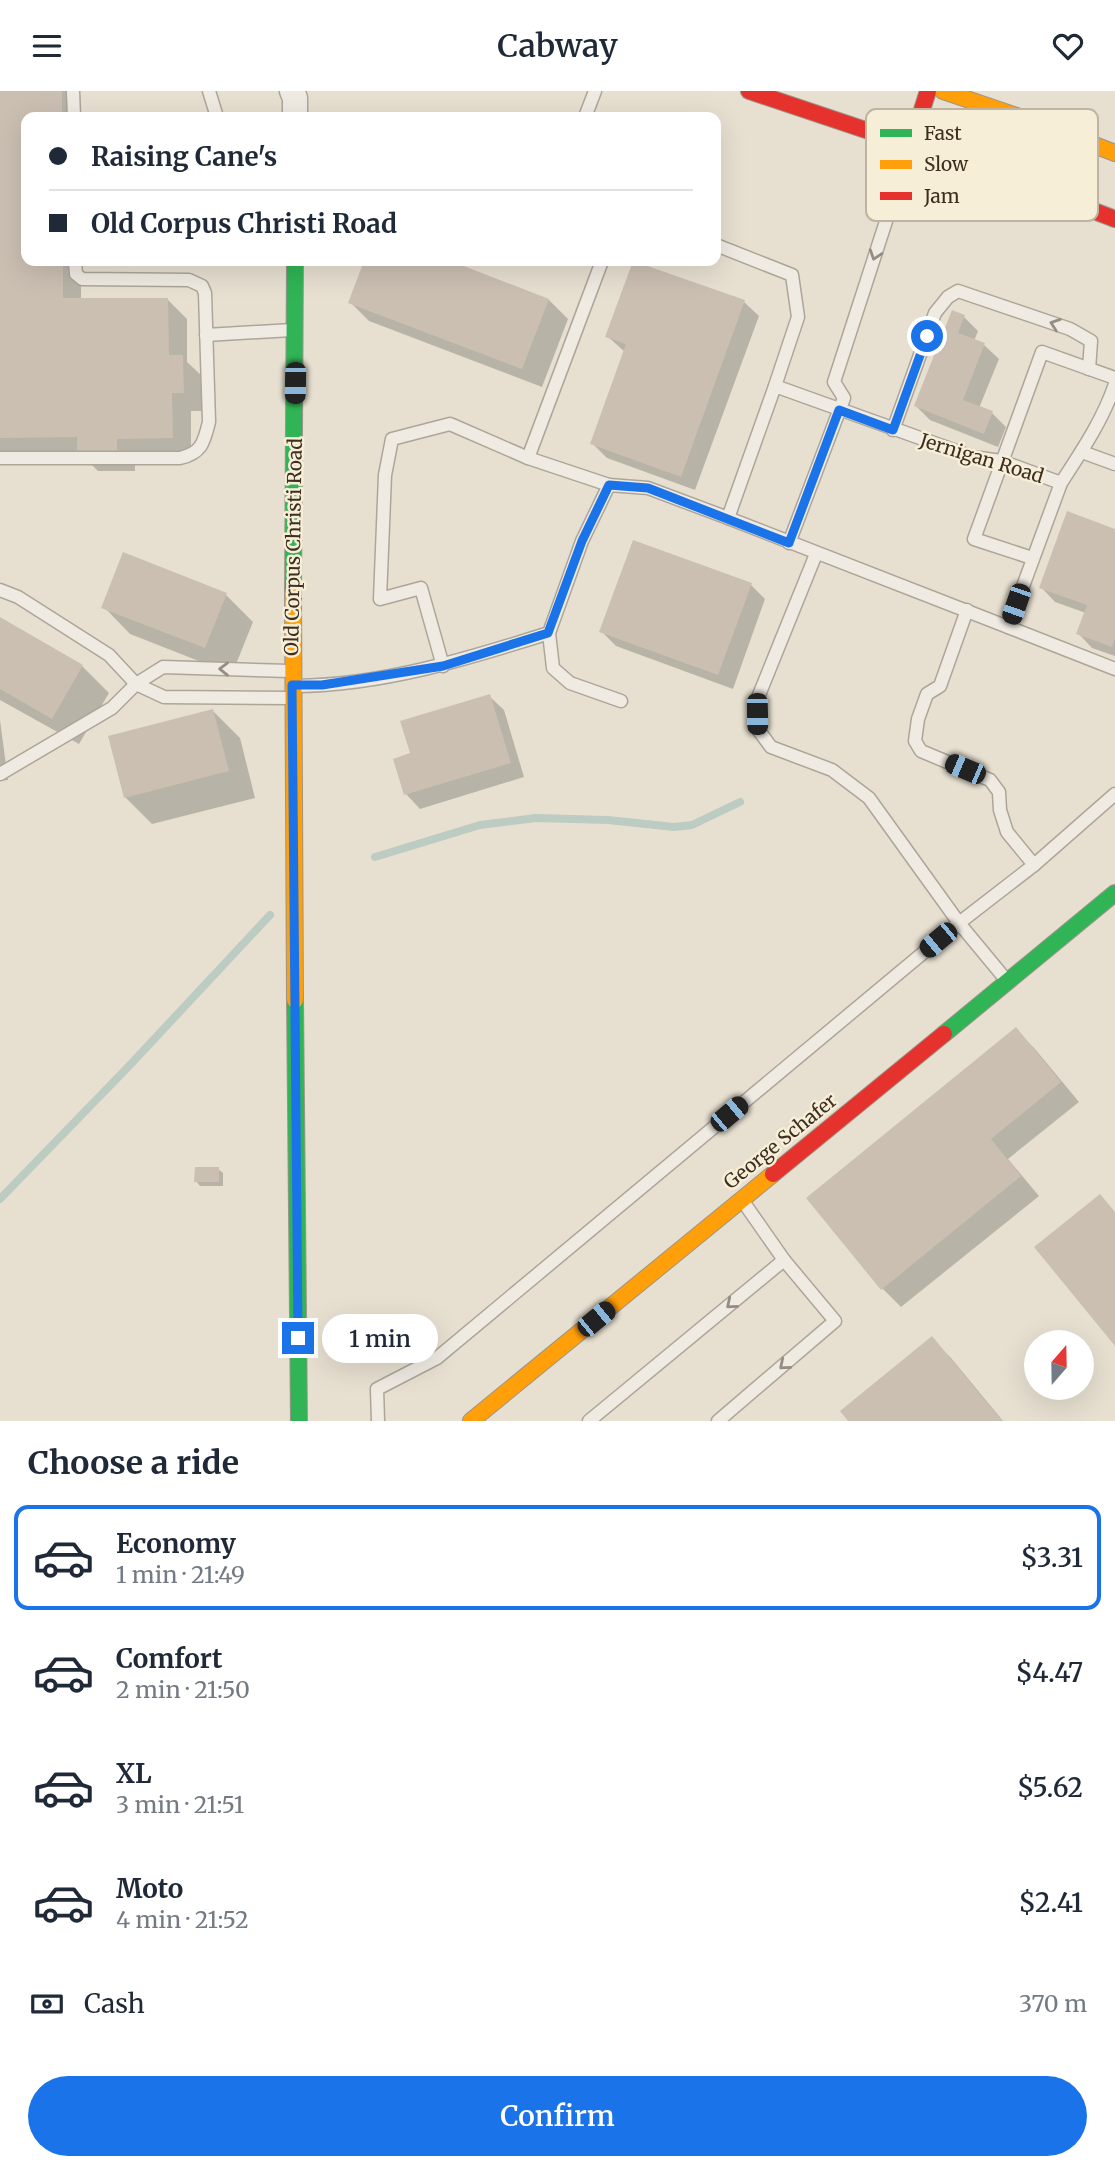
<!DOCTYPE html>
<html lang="en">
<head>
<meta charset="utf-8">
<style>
	body { margin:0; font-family:Merriweather,serif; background:#f6f6f7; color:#1f2937; height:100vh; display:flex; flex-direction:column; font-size:26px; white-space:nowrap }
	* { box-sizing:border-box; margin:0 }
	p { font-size:23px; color:#747a83 }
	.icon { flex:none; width:38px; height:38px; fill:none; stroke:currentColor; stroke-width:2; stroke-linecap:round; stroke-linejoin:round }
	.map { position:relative; height:1330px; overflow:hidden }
	.side { display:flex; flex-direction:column; background:#fff; flex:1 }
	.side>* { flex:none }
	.banner { position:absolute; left:21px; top:21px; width:700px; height:154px; border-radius:14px; box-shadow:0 7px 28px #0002; display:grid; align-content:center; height:154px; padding:0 28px; background:#fff }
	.needle { width:46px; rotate:20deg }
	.controls { position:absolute; left:1024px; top:1239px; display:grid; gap:14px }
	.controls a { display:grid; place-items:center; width:70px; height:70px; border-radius:50%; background:#fff; box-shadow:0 7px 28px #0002; font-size:35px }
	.end { position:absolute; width:32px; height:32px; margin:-16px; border:9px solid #1a73e8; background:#fff; box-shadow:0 0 0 4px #fff }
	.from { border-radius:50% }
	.bubble { position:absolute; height:49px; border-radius:24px; background:#fff; box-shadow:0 7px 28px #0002; font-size:23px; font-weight:600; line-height:49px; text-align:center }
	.car { position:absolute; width:21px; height:42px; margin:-21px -10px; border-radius:9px; box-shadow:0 0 5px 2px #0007; background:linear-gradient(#222 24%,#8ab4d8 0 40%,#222 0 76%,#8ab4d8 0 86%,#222 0) }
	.banner b { display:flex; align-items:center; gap:24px; height:66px; font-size:26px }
	.banner b+b { border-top:2px solid #e0e1e3 }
	.banner i { width:18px; height:18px; background:#1f2937 }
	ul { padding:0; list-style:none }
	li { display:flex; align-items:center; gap:21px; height:105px; margin:0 14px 10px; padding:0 14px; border:4px solid transparent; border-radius:14px }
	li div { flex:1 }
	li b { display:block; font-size:26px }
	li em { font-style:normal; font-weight:600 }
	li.current { border-color:#1a73e8 }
	li>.icon { width:63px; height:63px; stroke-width:1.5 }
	h2 { padding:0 28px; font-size:32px; line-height:84px }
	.pay { display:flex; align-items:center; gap:18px; height:77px; padding:0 28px; font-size:26px }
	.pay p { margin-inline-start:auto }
	.button { display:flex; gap:14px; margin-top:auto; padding:14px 28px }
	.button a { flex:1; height:80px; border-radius:42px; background:#1a73e8; color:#fff; font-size:28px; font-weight:600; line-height:80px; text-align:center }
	header { display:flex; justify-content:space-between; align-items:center; height:91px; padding:0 28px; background:#fff; font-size:32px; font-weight:600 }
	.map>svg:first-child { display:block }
	.shadow { fill:#0003 }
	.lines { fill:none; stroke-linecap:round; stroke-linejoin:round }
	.stream { stroke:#bcccc2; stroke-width:8 }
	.building { fill:#cbbfb2 }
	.lane-casing { stroke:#ada599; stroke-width:15 }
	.street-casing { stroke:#ada599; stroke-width:27 }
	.fast-casing { stroke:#9c958a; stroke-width:18 }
	.slow-casing { stroke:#9c958a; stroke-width:18 }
	.jam-casing { stroke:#9c958a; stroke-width:18 }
	.lane { stroke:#efebe3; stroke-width:12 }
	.street { stroke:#efebe3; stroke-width:24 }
	.fast { stroke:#30b455; stroke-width:16 }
	.slow { stroke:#ff9f0a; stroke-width:16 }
	.jam { stroke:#e5322d; stroke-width:16 }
	.oneway { stroke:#968c82 }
	.route { stroke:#1a73e8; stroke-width:9 }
	.labels { text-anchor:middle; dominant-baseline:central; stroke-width:5; stroke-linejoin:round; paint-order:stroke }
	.street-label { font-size:19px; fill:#3d2e20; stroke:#f7eed8 }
	.key { fill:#f7eed8; stroke:#bfb4a1; stroke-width:2 }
	.key-label { font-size:19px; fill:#3d2e20 }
</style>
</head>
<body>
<header><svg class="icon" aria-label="menu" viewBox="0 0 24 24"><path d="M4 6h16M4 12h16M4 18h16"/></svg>Cabway<svg class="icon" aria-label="heart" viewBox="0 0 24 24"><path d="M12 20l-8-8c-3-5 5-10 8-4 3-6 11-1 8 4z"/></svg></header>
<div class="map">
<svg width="1115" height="1330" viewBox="0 0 1115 1330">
	<rect width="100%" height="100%" fill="#e7e0d1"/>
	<!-- shadow -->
	<g class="shadow">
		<polygon points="0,0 80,0 80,26 26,26 26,170 81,170 81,209 168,209 187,228 187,271 202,285 202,320 191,320 191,366 135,366 135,380 98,380 83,365 0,365"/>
		<polygon points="366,170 446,170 549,209 568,228 542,296 369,230 350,211"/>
		<polygon points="744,211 759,225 695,399 607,367 592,352 625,261 607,245"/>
		<polygon points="964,226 978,240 974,250 984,254 999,268 979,317 992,322 1006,336 998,356 930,329 916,315"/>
		<polygon points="1115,440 1115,565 1092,557 1078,542 1086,522 1055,511 1041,496"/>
		<polygon points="751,494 765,508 733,598 616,555 602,541"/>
		<polygon points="226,504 253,531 232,583 130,543 104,516"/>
		<polygon points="0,528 82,575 109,602 79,653 0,609"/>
		<polygon points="489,605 504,619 524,686 420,718 406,703"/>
		<polygon points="213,620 240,647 255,707 152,733 125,706"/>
		<polygon points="0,629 8,689 0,690"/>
		<polygon points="1016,939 1035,958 1079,1011 1008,1068 1039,1105 901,1216 882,1197"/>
		<polygon points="218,1078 223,1082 223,1095 200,1095 196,1090"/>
		<polygon points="932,1248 951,1267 1003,1330 850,1330"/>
	</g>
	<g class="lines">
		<!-- stream -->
		<g class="stream">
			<polyline points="375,766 480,734 536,727 608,729 674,736 692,734 740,711"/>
			<polyline points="0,1108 129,975 270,824"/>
		</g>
	</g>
	<!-- building -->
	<g class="building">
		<polygon points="0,0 62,0 62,26 26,26 26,170 63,170 63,207 168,207 169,264 183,264 184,302 172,302 173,347 117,348 117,362 77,362 77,346 0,347"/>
		<polygon points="364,170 451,170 549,208 522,278 348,212"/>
		<polygon points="633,170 745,209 681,386 590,353 626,253 605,246"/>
		<polygon points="952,219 965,224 958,242 985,252 963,309 993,320 984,343 914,315"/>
		<polygon points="1067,420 1115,438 1115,547 1112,556 1076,543 1087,514 1039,497"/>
		<polygon points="633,449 752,492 718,584 599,541"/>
		<polygon points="123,461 227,502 205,557 101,517"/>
		<polygon points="0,526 83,574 52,628 0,598"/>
		<polygon points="490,603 511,672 404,704 393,668 410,662 400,630"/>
		<polygon points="213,618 229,680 124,707 108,645"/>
		<polygon points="1016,936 1061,991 991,1048 1021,1085 881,1199 806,1107"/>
		<polygon points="195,1076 219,1076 219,1091 194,1091"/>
		<polygon points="1100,1103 1115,1121 1115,1255 1034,1156"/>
		<polygon points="932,1245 1002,1330 848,1330 840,1320"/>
	</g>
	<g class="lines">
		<!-- lane casing -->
		<g class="lane-casing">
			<g id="lane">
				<polyline points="73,0 74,26"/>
				<polyline points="209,0 217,26"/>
				<polyline points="585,26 595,0"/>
				<polyline points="716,154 792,184 798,226 775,295"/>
				<polyline points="602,170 528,367 609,394"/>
				<polyline points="206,244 292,239"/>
				<polyline points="893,339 935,222 948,206 958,200 1070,238 1091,250 1089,278"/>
				<polyline points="1082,361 1115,373"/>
				<path d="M0,367H180C202,362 204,351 209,331L205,202L202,195L189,189L82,188L76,183L75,170"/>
				<polyline points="728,427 1008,536 1061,392"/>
				<polyline points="789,452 844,307 834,291 910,56"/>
				<polyline points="816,463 757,609 757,637 771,656 832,679 869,707 959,832 1034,774 1007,741 1000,719 999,701 990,689 921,660 915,650 918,628 927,603 940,595 967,519"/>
				<polyline points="1032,467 974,448 1042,261 1115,287"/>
				<polyline points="0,499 18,506 109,564 136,593 164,606 292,607"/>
				<polyline points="1008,536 1115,578"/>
				<polyline points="549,542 553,577 570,592 621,610"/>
				<polyline points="443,575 421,497 380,508 385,384 392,348 450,333 528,367"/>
				<path d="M296,595C383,594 467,568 549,542L582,450L609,394L648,397L728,427L775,295L973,366L1001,370L1061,392C1081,361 1103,329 1115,293"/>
				<polyline points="0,683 112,617 136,593 163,576 289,580"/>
				<polyline points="1034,774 1115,703"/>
				<polyline points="378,1330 377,1298 437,1267 959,832 1007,890"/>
				<polyline points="589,1330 784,1169"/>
				<polyline points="718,1330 835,1230 784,1169 742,1109"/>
			</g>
		</g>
		<!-- street casing -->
		<g class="street-casing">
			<polyline id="street" points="292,0 295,7 295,26"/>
		</g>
		<!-- fast casing -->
		<g class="fast-casing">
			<g id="fast">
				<polyline points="293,502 295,170"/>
				<polyline points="295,909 299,1330"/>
				<polyline points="944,943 1115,802"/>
			</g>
		</g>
		<!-- slow casing -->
		<g class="slow-casing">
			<g id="slow">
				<polyline points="943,0 1040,33 1115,62"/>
				<polyline points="293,502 295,909"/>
				<polyline points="471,1330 773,1083"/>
			</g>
		</g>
		<!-- jam casing -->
		<g class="jam-casing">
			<g id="jam">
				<polyline points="749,0 1000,84 1115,128"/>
				<polyline points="911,53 928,0"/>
				<polyline points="773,1083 944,943"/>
			</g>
		</g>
		<!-- lane -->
		<use href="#lane" class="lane"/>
		<!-- street -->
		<use href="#street" class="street"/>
		<!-- fast -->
		<use href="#fast" class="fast"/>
		<!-- slow -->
		<use href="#slow" class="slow"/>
		<!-- jam -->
		<use href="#jam" class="jam"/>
	</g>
	<!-- one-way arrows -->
	<defs><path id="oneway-chevron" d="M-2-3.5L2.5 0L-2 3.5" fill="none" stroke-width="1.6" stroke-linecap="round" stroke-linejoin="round" transform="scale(1.75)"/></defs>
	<g class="oneway">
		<use href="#oneway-chevron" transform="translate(875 164) rotate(108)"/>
		<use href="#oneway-chevron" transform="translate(1055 233) rotate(-161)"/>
		<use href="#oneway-chevron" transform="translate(224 578) rotate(-179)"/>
		<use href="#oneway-chevron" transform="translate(731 1213) rotate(140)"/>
		<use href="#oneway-chevron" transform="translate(784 1274) rotate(140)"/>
	</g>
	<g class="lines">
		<!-- route -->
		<polyline class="route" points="298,1247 292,594 322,594 443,575 548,542 582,450 609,394 648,397 789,452 839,319 893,339 927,245"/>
	</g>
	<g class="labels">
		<!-- street labels -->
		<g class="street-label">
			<text transform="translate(982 367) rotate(17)">Jernigan Road</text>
			<text transform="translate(293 456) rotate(-89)">Old Corpus Christi Road</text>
			<text transform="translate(780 1050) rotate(-39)">George Schafer</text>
		</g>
	</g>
	<!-- legend -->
	<rect x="866" y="18" width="232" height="112" rx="10" class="key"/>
	<rect x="880" y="38" width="32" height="8" fill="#30b455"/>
	<rect x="880" y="69" width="32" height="9" fill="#ff9f0a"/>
	<rect x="880" y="101" width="32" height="8" fill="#e5322d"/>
	<g class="key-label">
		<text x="924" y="49">Fast</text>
		<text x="924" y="80">Slow</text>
		<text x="924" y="112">Jam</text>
	</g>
</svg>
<div class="controls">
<a><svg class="needle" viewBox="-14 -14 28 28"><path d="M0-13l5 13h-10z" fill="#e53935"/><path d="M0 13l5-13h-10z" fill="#747a83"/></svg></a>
</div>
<i class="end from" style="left:927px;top:245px"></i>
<i class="end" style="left:298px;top:1247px"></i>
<div class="bubble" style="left:322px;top:1223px;width:116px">1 min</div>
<i class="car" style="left:295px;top:292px;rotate:181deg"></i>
<i class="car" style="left:1016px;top:513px;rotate:199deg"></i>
<i class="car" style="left:757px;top:623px;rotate:179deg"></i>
<i class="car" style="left:965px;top:678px;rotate:293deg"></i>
<i class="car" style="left:938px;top:849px;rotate:230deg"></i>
<i class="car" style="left:729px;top:1023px;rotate:50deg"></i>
<i class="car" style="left:596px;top:1228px;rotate:51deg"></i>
<div class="banner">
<b><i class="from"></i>Raising Cane's</b>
<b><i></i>Old Corpus Christi Road</b>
</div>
</div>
<section class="side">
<h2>Choose a ride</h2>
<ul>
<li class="current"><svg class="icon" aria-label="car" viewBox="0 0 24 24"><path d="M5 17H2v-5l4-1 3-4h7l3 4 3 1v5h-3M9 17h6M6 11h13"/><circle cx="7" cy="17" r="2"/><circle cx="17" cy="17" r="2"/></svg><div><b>Economy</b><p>1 min · 21:49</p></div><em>$3.31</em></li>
<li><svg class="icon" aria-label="car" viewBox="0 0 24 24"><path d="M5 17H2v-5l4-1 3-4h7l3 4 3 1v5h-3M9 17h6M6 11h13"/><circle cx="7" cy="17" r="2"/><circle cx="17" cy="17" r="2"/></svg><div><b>Comfort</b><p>2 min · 21:50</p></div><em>$4.47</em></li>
<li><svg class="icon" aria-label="car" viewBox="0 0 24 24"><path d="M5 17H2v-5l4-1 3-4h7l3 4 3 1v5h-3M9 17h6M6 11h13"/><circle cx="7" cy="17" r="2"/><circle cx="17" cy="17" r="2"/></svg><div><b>XL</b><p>3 min · 21:51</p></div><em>$5.62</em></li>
<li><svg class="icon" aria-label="car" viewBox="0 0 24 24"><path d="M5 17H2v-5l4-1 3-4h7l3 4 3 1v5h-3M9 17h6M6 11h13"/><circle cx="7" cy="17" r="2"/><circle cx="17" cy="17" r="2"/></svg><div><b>Moto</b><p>4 min · 21:52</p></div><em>$2.41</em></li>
</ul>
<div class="pay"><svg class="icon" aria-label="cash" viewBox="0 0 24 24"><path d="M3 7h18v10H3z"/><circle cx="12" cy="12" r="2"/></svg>Cash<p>370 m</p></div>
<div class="button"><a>Confirm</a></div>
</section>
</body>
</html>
